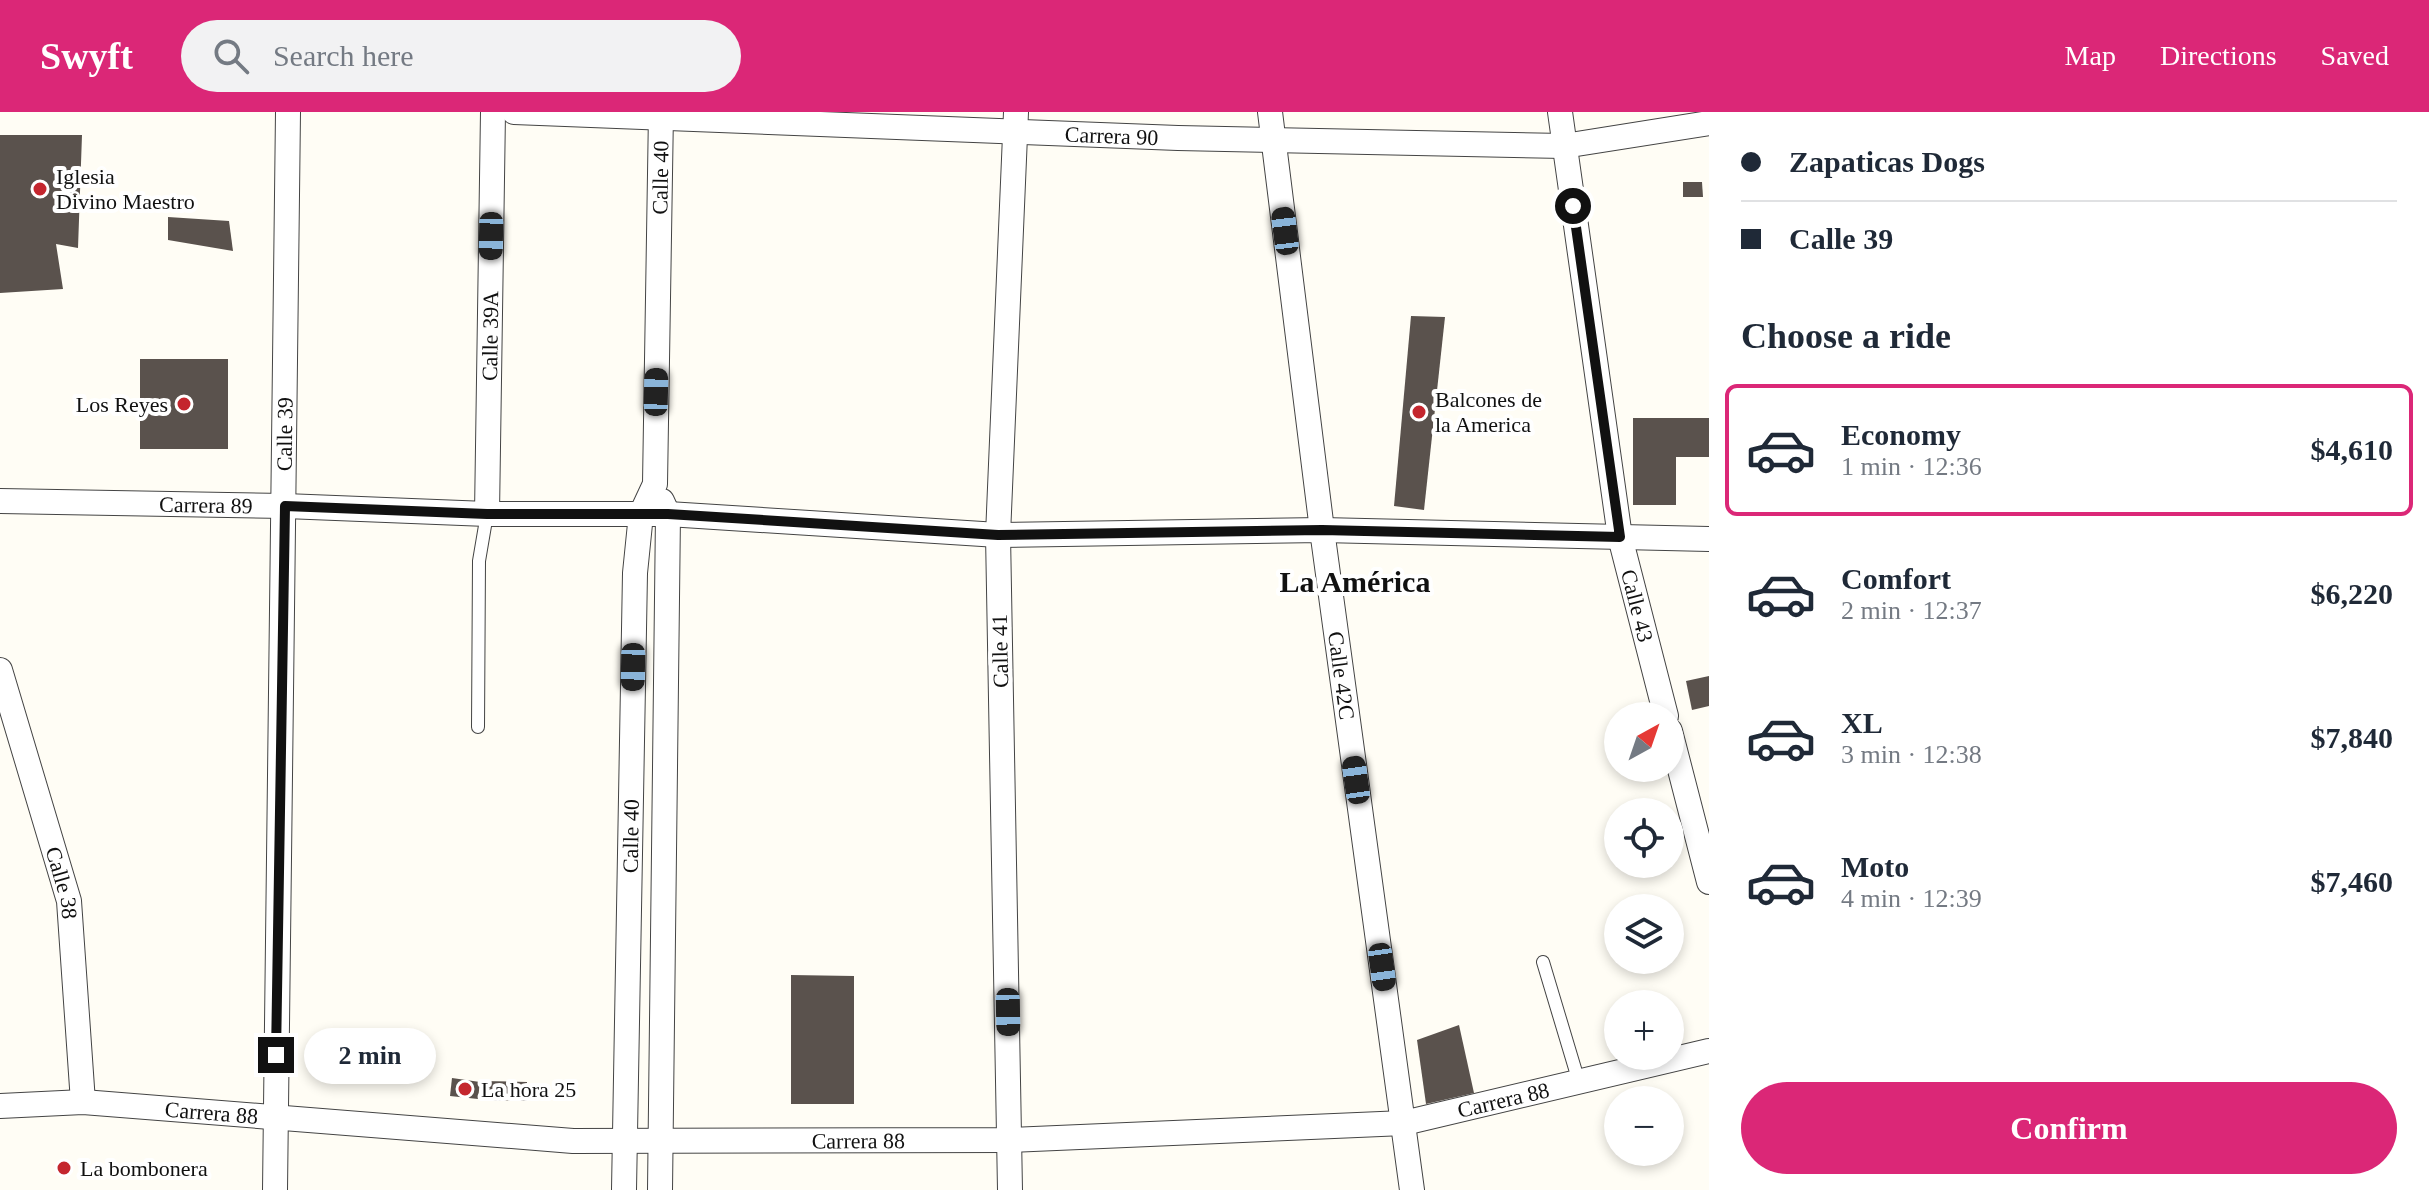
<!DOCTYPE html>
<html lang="en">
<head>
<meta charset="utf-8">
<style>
	body { margin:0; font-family:Georgia,serif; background:#f2f2f3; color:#1f2937; height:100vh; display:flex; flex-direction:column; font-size:30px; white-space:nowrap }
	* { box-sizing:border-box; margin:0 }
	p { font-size:26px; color:#747a83 }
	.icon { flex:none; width:44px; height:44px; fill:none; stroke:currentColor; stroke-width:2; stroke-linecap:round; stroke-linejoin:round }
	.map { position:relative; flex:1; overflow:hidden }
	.details { display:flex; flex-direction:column; background:#fff; width:720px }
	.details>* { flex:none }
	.hud { display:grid; align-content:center; height:176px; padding:0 32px; background:#fff }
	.needle { width:52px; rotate:40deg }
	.tools { position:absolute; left:1604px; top:590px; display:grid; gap:16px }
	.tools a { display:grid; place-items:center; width:80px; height:80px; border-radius:50%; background:#fff; box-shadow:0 4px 12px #0003; font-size:40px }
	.end { position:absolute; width:36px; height:36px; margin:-18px; border:10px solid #111; background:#fff; box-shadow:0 0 0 4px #fff }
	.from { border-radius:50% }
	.bubble { position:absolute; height:56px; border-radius:28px; background:#fff; box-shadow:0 4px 12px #0003; font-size:26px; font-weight:700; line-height:56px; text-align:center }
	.car { position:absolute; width:24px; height:48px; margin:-24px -12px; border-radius:10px; box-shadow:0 0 6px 2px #0007; background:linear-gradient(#222 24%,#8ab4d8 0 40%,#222 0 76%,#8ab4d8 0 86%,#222 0) }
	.hud b { display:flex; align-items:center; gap:28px; height:76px; font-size:30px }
	.hud b+b { border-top:2px solid #e0e1e3 }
	.hud i { width:20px; height:20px; background:#1f2937 }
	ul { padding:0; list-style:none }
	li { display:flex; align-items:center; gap:24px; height:132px; margin:0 16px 12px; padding:0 16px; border:4px solid transparent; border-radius:12px }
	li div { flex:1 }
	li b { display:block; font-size:30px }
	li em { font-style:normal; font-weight:700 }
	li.selected { border-color:#db2777 }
	li>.icon { width:72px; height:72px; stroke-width:1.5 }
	h2 { padding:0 32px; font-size:36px; line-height:96px }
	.action { display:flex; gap:16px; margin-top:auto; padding:16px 32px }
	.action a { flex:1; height:92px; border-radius:48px; background:#db2777; color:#fff; font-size:32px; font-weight:700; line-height:92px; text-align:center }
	header { display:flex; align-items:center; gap:48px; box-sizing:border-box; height:112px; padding:0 40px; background:#db2777; color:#fff }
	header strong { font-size:38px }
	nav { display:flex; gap:44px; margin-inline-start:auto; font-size:28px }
	.search { width:560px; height:72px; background:#f2f2f3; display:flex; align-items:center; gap:20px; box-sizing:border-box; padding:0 28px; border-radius:44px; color:#747a83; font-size:30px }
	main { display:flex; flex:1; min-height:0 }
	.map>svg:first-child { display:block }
	.building { fill:#5a524d }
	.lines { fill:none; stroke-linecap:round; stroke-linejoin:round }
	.service-casing { stroke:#444; stroke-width:14 }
	.minor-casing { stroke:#444; stroke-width:26 }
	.service { stroke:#fff; stroke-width:12 }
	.minor { stroke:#fff; stroke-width:24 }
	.route { stroke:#111; stroke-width:10 }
	.poi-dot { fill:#c4262e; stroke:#fff; stroke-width:3 }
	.labels { text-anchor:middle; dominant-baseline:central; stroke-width:8; stroke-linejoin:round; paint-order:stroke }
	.street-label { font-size:22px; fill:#111; stroke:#fff }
	.poi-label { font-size:22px; fill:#111; stroke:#fff; text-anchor:start }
	.district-label { font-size:30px; font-weight:bold; fill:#111; stroke:#fff }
</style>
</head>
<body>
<header>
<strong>Swyft</strong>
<div class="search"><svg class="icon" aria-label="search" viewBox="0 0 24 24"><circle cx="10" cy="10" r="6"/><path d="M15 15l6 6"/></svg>Search here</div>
<nav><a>Map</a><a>Directions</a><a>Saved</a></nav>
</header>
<main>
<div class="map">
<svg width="1709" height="1078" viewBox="0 0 1709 1078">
	<rect width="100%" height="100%" fill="#fffdf5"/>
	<!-- building -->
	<g class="building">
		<polygon points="0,23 82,23 78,136 56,132 63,177 0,181"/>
		<polygon points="1683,70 1702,70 1703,85 1683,85"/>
		<polygon points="168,105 229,109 233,139 168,128"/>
		<polygon points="1411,204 1445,205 1424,398 1394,394"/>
		<rect x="140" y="247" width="88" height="90"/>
		<polygon points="1633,306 1709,306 1709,345 1676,345 1676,393 1633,393"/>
		<polygon points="1709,564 1709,594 1692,598 1686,569"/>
		<polygon points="791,863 854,864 854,992 791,992"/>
		<polygon points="1459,913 1474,981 1426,992 1417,928"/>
		<polygon points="452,966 480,970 478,987 450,984"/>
		<polygon points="482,969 527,970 527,989 482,988"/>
	</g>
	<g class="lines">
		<!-- service casing -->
		<g class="service-casing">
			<g id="service">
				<polyline points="478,615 479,449 487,402"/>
				<polyline points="1543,850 1579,970"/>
			</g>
		</g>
		<!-- minor casing -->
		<g class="minor-casing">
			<g id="minor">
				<path id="s1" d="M514,0L1178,26L1564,34L1709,11"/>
				<path id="s2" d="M1270,0L1322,418L1412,1078"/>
				<path id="s3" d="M1560,0L1620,425L1666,604"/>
				<path id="s4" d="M0,389L285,394L487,402H668L998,423L1322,418L1709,427"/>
				<path id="s5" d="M487,402L493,0"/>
				<path id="s6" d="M0,558L69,789L83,990"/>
				<polyline points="1670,619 1709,770"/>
				<path id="s7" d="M0,994L83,990L573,1029L1010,1028L1404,1011L1709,939"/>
				<path id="s8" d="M275,1078L288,0"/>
				<path id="s9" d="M624,1078L635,461L641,402L655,372L661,0"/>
				<polyline points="660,1078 668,402 662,389"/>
				<polyline points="1010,1078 998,423 1016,0"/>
			</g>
		</g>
		<!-- service -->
		<use href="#service" class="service"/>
		<!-- minor -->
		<use href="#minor" class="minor"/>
	</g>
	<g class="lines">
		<!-- route -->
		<polyline class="route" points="276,943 285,394 487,402 668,402 998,423 1322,418 1620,425 1573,94"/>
	</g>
	<!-- markers -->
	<g class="poi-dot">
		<circle cx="40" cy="77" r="8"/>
		<circle cx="184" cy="292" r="8"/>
		<circle cx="1419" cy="300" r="8"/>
		<circle cx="465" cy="977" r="8"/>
		<circle cx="64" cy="1056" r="8"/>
	</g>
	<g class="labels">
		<!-- street labels -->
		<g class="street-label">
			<text stroke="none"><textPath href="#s1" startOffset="598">Carrera 90</textPath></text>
			<text stroke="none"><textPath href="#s9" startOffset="1016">Calle 40</textPath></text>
			<text stroke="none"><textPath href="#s5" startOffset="178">Calle 39A</textPath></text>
			<text stroke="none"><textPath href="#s8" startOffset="756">Calle 39</textPath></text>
			<text stroke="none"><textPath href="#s4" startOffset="206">Carrera 89</textPath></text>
			<text stroke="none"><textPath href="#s3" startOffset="500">Calle 43</textPath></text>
			<text transform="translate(1000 539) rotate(-91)">Calle 41</text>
			<text stroke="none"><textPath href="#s2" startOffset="568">Calle 42C</textPath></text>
			<text stroke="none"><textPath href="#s9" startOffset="354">Calle 40</textPath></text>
			<text stroke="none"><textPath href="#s6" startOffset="222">Calle 38</textPath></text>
			<text stroke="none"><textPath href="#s7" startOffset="1508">Carrera 88</textPath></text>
			<text stroke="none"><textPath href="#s7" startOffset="212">Carrera 88</textPath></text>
			<text stroke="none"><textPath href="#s7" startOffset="860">Carrera 88</textPath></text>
		</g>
		<!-- poi labels -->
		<g class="poi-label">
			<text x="56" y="64">Iglesia<tspan x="56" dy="25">Divino Maestro</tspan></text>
			<text x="1435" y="287">Balcones de<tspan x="1435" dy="25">la America</tspan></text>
			<text x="168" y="292" text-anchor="end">Los Reyes</text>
			<text x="481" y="977">La hora 25</text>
			<text x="80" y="1056">La bombonera</text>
		</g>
		<!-- district labels -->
		<g class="district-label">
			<text x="1355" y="469">La América</text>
		</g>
	</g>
</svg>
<div class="tools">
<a><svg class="needle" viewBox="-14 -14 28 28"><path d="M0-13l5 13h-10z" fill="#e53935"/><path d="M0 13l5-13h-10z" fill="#747a83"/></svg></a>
<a><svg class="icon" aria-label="locate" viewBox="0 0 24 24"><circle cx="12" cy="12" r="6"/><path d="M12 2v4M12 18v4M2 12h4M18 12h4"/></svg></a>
<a><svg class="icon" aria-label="layers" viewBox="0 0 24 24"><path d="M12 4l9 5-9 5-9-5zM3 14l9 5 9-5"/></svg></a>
<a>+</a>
<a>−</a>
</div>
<i class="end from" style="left:1573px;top:94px"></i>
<i class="end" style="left:276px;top:943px"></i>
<div class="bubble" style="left:304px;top:916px;width:132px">2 min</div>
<i class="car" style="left:1285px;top:119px;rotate:353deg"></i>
<i class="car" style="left:491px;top:124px;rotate:181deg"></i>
<i class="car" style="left:656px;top:280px;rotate:1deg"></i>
<i class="car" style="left:633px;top:555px;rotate:181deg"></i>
<i class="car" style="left:1356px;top:668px;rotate:352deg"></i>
<i class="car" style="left:1382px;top:855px;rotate:172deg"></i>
<i class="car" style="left:1008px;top:900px;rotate:179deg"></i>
</div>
<section class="details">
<div class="hud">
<b><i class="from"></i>Zapaticas Dogs</b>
<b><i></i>Calle 39</b>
</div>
<h2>Choose a ride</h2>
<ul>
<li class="selected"><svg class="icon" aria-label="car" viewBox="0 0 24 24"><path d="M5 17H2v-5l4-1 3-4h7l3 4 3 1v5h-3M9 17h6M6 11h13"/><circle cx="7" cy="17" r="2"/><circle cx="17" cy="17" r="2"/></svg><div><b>Economy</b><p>1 min · 12:36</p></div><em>$4,610</em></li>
<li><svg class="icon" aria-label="car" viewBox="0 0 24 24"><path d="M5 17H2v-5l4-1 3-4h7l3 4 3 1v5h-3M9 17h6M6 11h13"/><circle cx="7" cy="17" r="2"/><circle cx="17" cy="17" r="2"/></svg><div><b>Comfort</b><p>2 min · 12:37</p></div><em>$6,220</em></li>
<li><svg class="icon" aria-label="car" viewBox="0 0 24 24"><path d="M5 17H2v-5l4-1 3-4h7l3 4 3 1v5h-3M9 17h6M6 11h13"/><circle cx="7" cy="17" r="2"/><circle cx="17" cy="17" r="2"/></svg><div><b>XL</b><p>3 min · 12:38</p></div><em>$7,840</em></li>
<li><svg class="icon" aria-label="car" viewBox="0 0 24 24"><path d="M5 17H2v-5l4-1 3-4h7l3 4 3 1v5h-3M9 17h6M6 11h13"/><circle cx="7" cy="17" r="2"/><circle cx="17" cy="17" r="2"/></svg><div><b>Moto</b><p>4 min · 12:39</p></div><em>$7,460</em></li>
</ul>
<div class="action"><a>Confirm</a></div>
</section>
</main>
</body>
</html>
